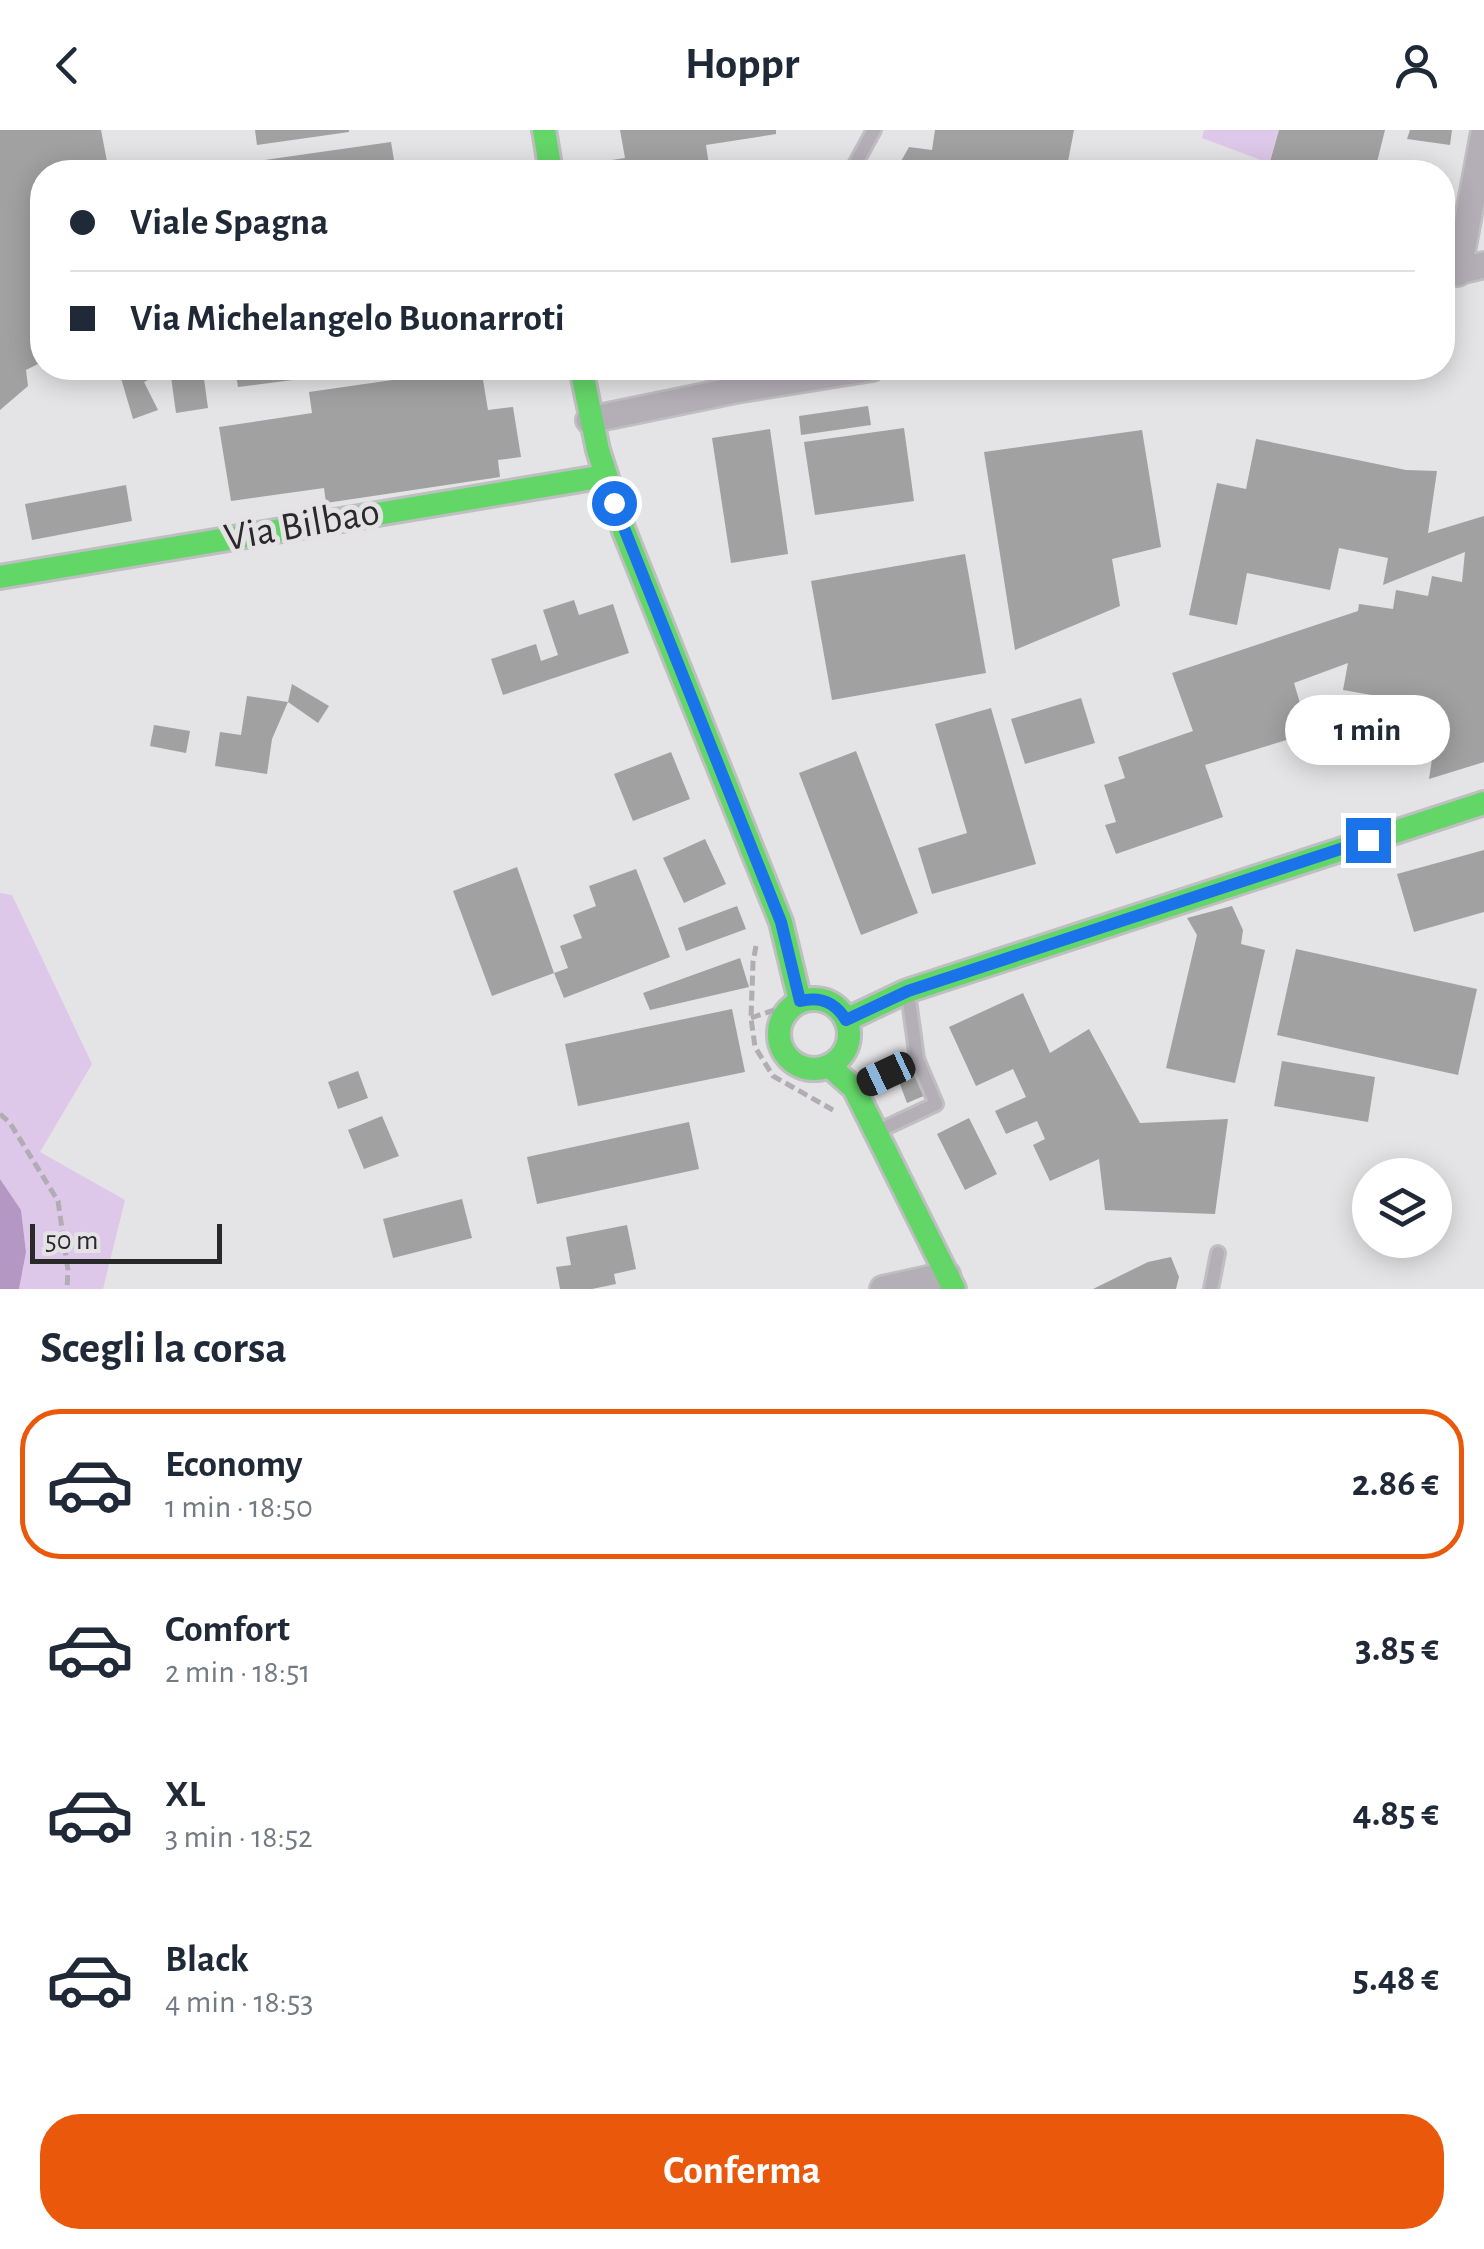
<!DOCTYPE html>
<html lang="it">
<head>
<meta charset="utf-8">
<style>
	body { margin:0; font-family:"Alegreya Sans",sans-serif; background:#f6f6f7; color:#1f2937; height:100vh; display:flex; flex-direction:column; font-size:38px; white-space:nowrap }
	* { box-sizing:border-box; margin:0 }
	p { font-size:32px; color:#747a83 }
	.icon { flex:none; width:55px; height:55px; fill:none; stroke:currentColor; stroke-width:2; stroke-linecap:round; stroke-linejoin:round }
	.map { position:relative; height:1159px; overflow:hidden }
	.side { display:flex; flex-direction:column; background:#fff; flex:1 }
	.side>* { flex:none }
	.guide { position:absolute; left:30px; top:30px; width:1425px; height:220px; border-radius:40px; box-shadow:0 5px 25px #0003; display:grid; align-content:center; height:220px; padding:0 40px; background:#fff }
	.buttons { position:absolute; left:1352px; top:1028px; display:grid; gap:20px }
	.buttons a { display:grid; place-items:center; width:100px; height:100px; border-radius:50%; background:#fff; box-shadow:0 5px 25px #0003; font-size:50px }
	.scale { position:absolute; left:30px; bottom:25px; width:192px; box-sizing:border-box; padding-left:10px; border:5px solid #2a292a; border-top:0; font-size:28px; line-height:35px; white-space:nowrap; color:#2a292a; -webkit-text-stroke:8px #e5e2e6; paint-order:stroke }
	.end { position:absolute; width:45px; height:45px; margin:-22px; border:12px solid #1a73e8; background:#fff; box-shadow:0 0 0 5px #fff }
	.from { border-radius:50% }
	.bubble { position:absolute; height:70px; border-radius:35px; background:#fff; box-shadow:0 5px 25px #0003; font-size:32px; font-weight:600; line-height:70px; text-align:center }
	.car { position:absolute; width:30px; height:60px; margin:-30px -15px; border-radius:12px; box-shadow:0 0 8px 2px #0007; background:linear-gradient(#222 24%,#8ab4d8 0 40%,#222 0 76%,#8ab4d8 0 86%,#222 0) }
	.guide b { display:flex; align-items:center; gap:35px; height:95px; font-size:38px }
	.guide b+b { border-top:2px solid #e0e1e3 }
	.guide i { width:25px; height:25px; background:#1f2937 }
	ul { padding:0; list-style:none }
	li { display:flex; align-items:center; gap:30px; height:150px; margin:0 20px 15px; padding:0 20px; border:5px solid transparent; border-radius:40px }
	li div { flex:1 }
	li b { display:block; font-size:38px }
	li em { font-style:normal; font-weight:600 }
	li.active { border-color:#ea580c }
	li>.icon { width:90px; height:90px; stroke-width:1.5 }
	h2 { padding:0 40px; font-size:45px; line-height:120px }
	.cta { display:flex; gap:20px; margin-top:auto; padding:20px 40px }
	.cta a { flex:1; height:115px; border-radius:40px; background:#ea580c; color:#fff; font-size:40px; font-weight:600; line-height:115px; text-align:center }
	header { display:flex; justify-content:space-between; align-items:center; height:130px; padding:0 40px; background:#fff; font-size:45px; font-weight:600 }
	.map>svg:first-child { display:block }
	.green { fill:#dec8ea }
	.water { fill:#b497c2 }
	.building { fill:#a1a1a1 }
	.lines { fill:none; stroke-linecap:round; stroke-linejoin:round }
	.lane-casing { stroke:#bfbec0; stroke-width:18 }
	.street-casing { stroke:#bfbec0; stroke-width:30 }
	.fast-casing { stroke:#bfbec0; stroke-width:28 }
	.path { stroke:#b1adb3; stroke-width:5; stroke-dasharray:10 5; stroke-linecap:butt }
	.lane { stroke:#b4aeb7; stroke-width:12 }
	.street { stroke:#b4aeb7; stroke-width:25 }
	.fast { stroke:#63d668; stroke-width:22 }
	.route { stroke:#1a73e8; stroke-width:12 }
	.labels { text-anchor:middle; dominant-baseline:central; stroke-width:10; stroke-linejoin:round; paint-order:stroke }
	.street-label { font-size:40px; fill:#2a292a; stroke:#e5e2e6 }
</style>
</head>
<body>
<header><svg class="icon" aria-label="back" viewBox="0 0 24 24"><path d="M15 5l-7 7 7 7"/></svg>Hoppr<svg class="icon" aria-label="person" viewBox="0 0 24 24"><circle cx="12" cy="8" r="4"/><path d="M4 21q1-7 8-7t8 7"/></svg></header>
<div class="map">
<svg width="1484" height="1159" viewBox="0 0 1484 1159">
	<rect width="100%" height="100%" fill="#e4e3e5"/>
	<!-- green -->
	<g class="green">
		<polygon points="1204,0 1279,0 1269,33 1202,8"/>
		<polygon points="0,763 12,765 92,934 40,1022 125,1070 103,1159 19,1159 26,1122 21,1080 0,1049"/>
	</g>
	<!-- water -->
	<polygon class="water" points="0,1049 21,1080 26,1122 19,1159 0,1159"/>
	<!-- building -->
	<g class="building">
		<polygon points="0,0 101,0 109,42 42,42 42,232 26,240 28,256 0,280"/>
		<polygon points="255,0 349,0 349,2 257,15"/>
		<polygon points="620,0 776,0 776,4 706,15 710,42 607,42 605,31 625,28"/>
		<polygon points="935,0 1074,0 1066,42 895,42 909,17 932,20"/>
		<polygon points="1279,0 1385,0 1376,36 1397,42 1303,42 1285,38 1284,42 1267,42"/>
		<polygon points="1410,0 1452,0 1450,15 1407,9"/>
		<polygon points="391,12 396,42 209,42 209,38"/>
		<polygon points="118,238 154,238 157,246 144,252 158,280 133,289"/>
		<polygon points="235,238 370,238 371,240 238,257"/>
		<polygon points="476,238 481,238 488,280 513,277 521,327 498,330 500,347 326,373 324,358 231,371 219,297 312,283 309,262"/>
		<polygon points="203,242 208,278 176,283 171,247"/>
		<polygon points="868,276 871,295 801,305 799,286"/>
		<polygon points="904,298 914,371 815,385 804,312"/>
		<polygon points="770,299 788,424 731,433 712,308"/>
		<polygon points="1142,300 1161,417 1112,429 1120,476 1015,520 984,322"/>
		<polygon points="1256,309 1406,340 1437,341 1428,403 1484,386 1484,632 1429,649 1440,577 1343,560 1348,533 1294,553 1309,603 1205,635 1223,687 1116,724 1105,695 1116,692 1104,655 1125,648 1118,627 1193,601 1172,543 1358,481 1359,474 1393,479 1396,460 1428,466 1432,446 1462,452 1465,422 1383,455 1388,428 1339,418 1330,460 1247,443 1237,495 1189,485 1217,353 1246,359"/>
		<polygon points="126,355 132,391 32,410 25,374"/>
		<polygon points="965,424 986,543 832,570 811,451"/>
		<polygon points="574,470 579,485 613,474 629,523 503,565 491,529 536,514 541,531 558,525 543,480"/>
		<polygon points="292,554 329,576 318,593 288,572"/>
		<polygon points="247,566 288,572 272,609 267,644 215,636 220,602 241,605"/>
		<polygon points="1081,568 1095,613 1025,634 1011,589"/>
		<polygon points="991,578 1036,734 932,764 918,718 967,703 935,594"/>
		<polygon points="154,595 190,601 186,623 150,616"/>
		<polygon points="856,621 918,783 861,805 799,643"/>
		<polygon points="671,622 690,669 633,691 614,644"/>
		<polygon points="705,709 726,754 684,773 663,728"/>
		<polygon points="1484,720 1484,782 1414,802 1397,744"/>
		<polygon points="517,737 554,843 492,866 453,761"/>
		<polygon points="636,739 670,827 564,868 554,843 568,838 560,816 582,808 573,785 596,776 589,756"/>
		<polygon points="737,776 746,799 686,821 678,798"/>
		<polygon points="1232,776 1243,800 1241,814 1265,820 1235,953 1166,938 1197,805 1187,788"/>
		<polygon points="1296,819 1477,859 1458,945 1277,905"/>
		<polygon points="740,828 749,857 650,880 643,863"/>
		<polygon points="1023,863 1050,923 1089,899 1140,993 1228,989 1215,1084 1105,1080 1099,1029 1050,1051 1033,1015 1045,1009 1037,991 1006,1004 995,981 1026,967 1013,939 976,956 949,897"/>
		<polygon points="732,879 745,942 578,976 565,914"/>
		<polygon points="1282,931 1375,947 1368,992 1274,976"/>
		<polygon points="924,938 933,962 907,973 898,949"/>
		<polygon points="358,941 368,968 338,979 328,952"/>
		<polygon points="382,986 399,1026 364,1039 348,1000"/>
		<polygon points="969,988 997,1044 965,1060 937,1004"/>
		<polygon points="689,992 699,1039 537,1074 527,1027"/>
		<polygon points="462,1069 472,1108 393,1128 383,1089"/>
		<polygon points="627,1095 636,1139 614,1144 616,1154 592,1159 560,1159 556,1137 571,1135 566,1107"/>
		<polygon points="1171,1127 1179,1147 1176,1159 1093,1159 1148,1132"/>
	</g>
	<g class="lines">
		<!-- lane casing -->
		<g class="lane-casing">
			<g id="lane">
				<polyline points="851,42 874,0"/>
				<polyline points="736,257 747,238"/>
				<polyline points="856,957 917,929"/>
				<polyline points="878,1001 936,974 917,929 908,863"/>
				<polyline points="1211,1159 1218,1123"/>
			</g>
		</g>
		<!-- street casing -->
		<g class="street-casing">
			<g id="street">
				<polyline points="1458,143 1484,2"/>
				<polyline points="1442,145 1484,135"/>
				<polyline points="589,290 735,260 872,238"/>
				<polyline points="883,1159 947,1145"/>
			</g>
		</g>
		<!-- fast casing -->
		<g class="fast-casing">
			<g id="fast">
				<polyline points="544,0 551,42"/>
				<polyline points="581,238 598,320 624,401 781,792 800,871"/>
				<polyline points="0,447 605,346"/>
				<circle cx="814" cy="904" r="35"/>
				<polyline points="846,890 907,861 1484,673"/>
				<polyline points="829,936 854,958 954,1159"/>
			</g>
		</g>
		<!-- path -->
		<g class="path">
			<polyline points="756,816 753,832 751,888 755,917 773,946 833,980"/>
			<polyline points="751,888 777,879"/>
			<polyline points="0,984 10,993 58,1071 68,1140 67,1159"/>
		</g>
		<!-- lane -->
		<use href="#lane" class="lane"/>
		<!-- street -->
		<use href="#street" class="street"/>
		<!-- fast -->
		<use href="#fast" class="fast"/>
	</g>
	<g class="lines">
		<!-- route -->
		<path class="route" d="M614,373L781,792L800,871C821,866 835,872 846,890L908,861L1368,710"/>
	</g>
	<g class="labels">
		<!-- street labels -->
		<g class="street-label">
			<text transform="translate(302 395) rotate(-10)">Via Bilbao</text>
		</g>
	</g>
</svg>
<div class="buttons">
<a><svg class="icon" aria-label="layers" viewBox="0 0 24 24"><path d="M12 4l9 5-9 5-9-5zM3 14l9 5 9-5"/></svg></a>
</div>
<div class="scale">50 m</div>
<i class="end from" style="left:614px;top:373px"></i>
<i class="end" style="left:1368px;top:710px"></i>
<div class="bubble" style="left:1285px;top:565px;width:165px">1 min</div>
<i class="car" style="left:886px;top:944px;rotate:245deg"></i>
<div class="guide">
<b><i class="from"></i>Viale Spagna</b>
<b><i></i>Via Michelangelo Buonarroti</b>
</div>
</div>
<section class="side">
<h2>Scegli la corsa</h2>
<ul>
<li class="active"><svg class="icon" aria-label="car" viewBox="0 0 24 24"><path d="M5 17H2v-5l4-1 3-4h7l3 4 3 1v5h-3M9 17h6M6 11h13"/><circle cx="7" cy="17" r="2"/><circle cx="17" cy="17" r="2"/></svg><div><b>Economy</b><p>1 min · 18:50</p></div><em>2.86 €</em></li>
<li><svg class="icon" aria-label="car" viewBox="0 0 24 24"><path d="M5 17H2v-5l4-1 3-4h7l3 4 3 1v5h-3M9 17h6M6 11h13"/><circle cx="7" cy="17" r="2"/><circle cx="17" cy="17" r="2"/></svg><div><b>Comfort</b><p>2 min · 18:51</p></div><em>3.85 €</em></li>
<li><svg class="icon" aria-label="car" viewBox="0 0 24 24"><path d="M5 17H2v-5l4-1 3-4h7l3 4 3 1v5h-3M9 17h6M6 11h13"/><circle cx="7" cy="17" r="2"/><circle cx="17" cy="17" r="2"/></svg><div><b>XL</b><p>3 min · 18:52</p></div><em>4.85 €</em></li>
<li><svg class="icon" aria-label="car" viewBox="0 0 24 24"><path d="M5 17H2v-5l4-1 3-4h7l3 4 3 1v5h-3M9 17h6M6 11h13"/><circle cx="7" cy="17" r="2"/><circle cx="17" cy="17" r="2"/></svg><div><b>Black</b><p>4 min · 18:53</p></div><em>5.48 €</em></li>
</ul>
<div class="cta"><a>Conferma</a></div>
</section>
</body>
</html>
